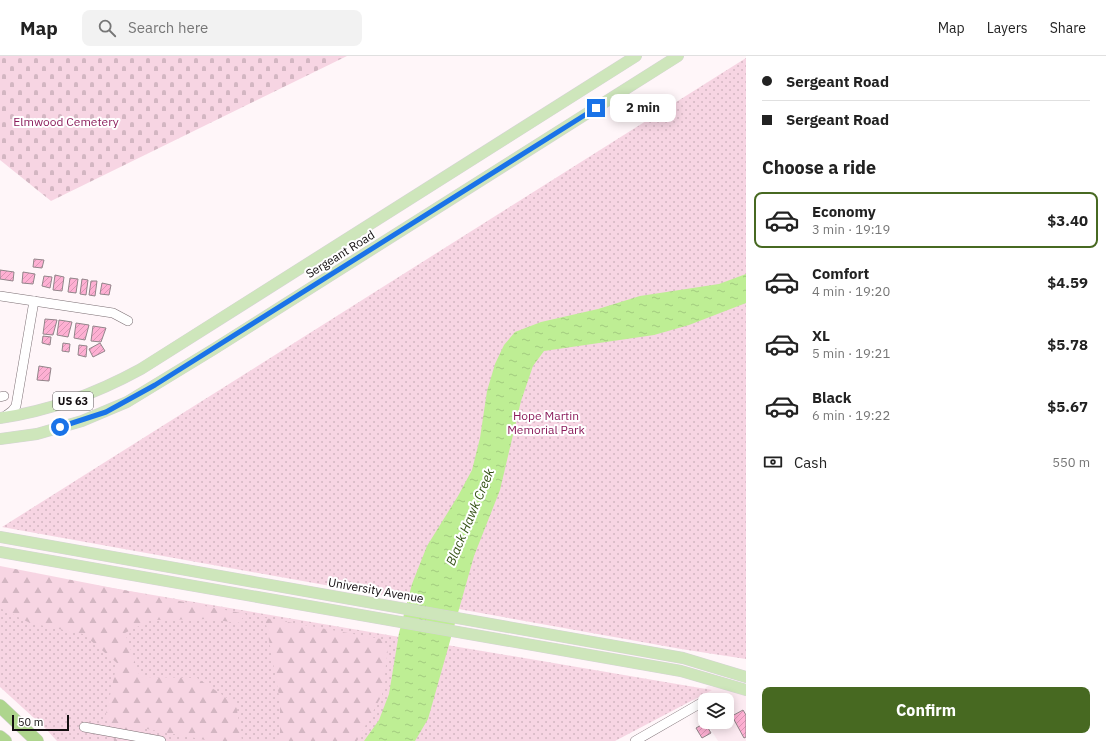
<!DOCTYPE html>
<html lang="en">
<head>
<meta charset="utf-8">
<style>
	body { margin:0; font-family:"IBM Plex Sans",sans-serif; background:#f2f2f2; color:#222; height:100vh; display:flex; flex-direction:column; font-size:15px; white-space:nowrap }
	* { box-sizing:border-box; margin:0 }
	p { font-size:13px; color:#767676 }
	.icon { flex:none; width:22px; height:22px; fill:none; stroke:currentColor; stroke-width:2; stroke-linecap:round; stroke-linejoin:round }
	.map { position:relative; flex:1; overflow:hidden }
	.sheet { display:flex; flex-direction:column; background:#fff; width:360px }
	.sheet>* { flex:none }
	.banner { display:grid; align-content:center; height:88px; padding:0 16px; background:#fff }
	.buttons { position:absolute; left:698px; top:637px; display:grid; gap:8px }
	.buttons a { display:grid; place-items:center; width:36px; height:36px; border-radius:8px; background:#fff; box-shadow:0 2px 10px #0003; font-size:20px }
	.scale { position:absolute; left:12px; bottom:10px; width:57px; box-sizing:border-box; padding-left:4px; border:2px solid #130e10; border-top:0; font-size:11px; line-height:14px; white-space:nowrap; color:#130e10; -webkit-text-stroke:3px #fff; paint-order:stroke }
	.end { position:absolute; width:18px; height:18px; margin:-9px; border:5px solid #1a73e8; background:#fff; box-shadow:0 0 0 2px #fff }
	.from { border-radius:50% }
	.bubble { position:absolute; height:28px; border-radius:8px; background:#fff; box-shadow:0 2px 10px #0003; font-size:13px; font-weight:700; line-height:28px; text-align:center }
	.banner b { display:flex; align-items:center; gap:14px; height:38px; font-size:15px }
	.banner b+b { border-top:1px solid #e0e0e0 }
	.banner i { width:10px; height:10px; background:#222 }
	ul { padding:0; list-style:none }
	li { display:flex; align-items:center; gap:12px; height:56px; margin:0 8px 6px; padding:0 8px; border:2px solid transparent; border-radius:8px }
	li div { flex:1 }
	li b { display:block; font-size:15px }
	li em { font-style:normal; font-weight:700 }
	li.current { border-color:#476921 }
	li>.icon { width:36px; height:36px; stroke-width:1.5 }
	h2 { padding:0 16px; font-size:18px; line-height:48px }
	.pay { display:flex; align-items:center; gap:10px; height:44px; padding:0 16px; font-size:15px }
	.pay p { margin-inline-start:auto }
	.action { display:flex; gap:8px; margin-top:auto; padding:8px 16px }
	.action a { flex:1; height:46px; border-radius:8px; background:#476921; color:#fff; font-size:16px; font-weight:700; line-height:46px; text-align:center }
	header { display:flex; align-items:center; gap:24px; box-sizing:border-box; height:56px; padding:0 20px; background:#fff; border-bottom:1px solid #e0e0e0 }
	header strong { font-size:19px }
	nav { display:flex; gap:22px; margin-inline-start:auto; font-size:14px }
	.search { width:280px; height:36px; background:#f2f2f2; display:flex; align-items:center; gap:10px; box-sizing:border-box; padding:0 14px; border-radius:8px; color:#767676; font-size:15px }
	main { display:flex; flex:1; min-height:0 }
	.map>svg:first-child { display:block }
	.built { fill:#fceaf1 }
	.grass { fill:url(#grass-dots) }
	.forest { fill:url(#forest-firs) }
	.cemetery { fill:url(#cemetery-stones) }
	.water { fill:url(#water-ripples) }
	.building { fill:url(#building-hatch); stroke:#92858a }
	.lines { fill:none; stroke-linecap:round; stroke-linejoin:round }
	.minor-casing { stroke:#7b6e73; stroke-width:10 }
	.major-casing { stroke:#d5d4d4; stroke-width:12 }
	.highway-casing { stroke:#d5d4d4; stroke-width:14 }
	.minor { stroke:#fff; stroke-width:9 }
	.major { stroke:#cee6bb; stroke-width:11 }
	.highway { stroke:#aed58d; stroke-width:13 }
	.route { stroke:#1a73e8; stroke-width:5 }
	.labels { text-anchor:middle; dominant-baseline:central; stroke-width:4; stroke-linejoin:round; paint-order:stroke }
	.shield { fill:#fff; stroke:#5a5658; stroke-width:1 }
	.shield-label { font-size:11px; font-weight:bold; fill:#130e10 }
	.park-label { font-size:12px; fill:#8b1d5c; stroke:#fff }
	.street-label { font-size:12px; fill:#130e10; stroke:#fff }
	.water-label { font-size:13px; font-style:italic; fill:#345114; stroke:#fff }
</style>
</head>
<body>
<header>
<strong>Map</strong>
<div class="search"><svg class="icon" aria-label="search" viewBox="0 0 24 24"><circle cx="10" cy="10" r="6"/><path d="M15 15l6 6"/></svg>Search here</div>
<nav><a>Map</a><a>Layers</a><a>Share</a></nav>
</header>
<main>
<div class="map">
<svg width="746" height="685" viewBox="0 0 746 685">
	<defs>
		<pattern id="grass-dots" width="8" height="8" patternUnits="userSpaceOnUse"><rect width="8" height="8" fill="#f7d5e3"/><path d="M2 2h.1M6 6h.1" fill="none" stroke="#d3b6c2" stroke-width="1.8" stroke-linecap="round"/></pattern>
		<pattern id="forest-firs" width="22" height="20" patternUnits="userSpaceOnUse"><rect width="22" height="20" fill="#f7d5e3"/><path d="M5 1l3.5 6h-7zM16 11l3.5 6h-7z" fill="#d3b6c2"/></pattern>
		<pattern id="cemetery-stones" width="16" height="16" patternUnits="userSpaceOnUse"><rect width="16" height="16" fill="#f7d5e3"/><path d="M2 7V4a2 2 0 0 1 4 0v3zM10 15v-3a2 2 0 0 1 4 0v3z" fill="#d3b6c2"/></pattern>
		<pattern id="water-ripples" width="26" height="14" patternUnits="userSpaceOnUse"><rect width="26" height="14" fill="#beee94"/><path d="M2 4q2-2 4 0t4 0M15 11q2-2 4 0t4 0" fill="none" stroke="#a2cb7f"/></pattern>
		<pattern id="building-hatch" width="6" height="6" patternUnits="userSpaceOnUse"><rect width="6" height="6" fill="#feb0d3"/><path d="M-1 1l2-2M0 6l6-6M5 7l2-2" fill="none" stroke="#d996b4"/></pattern>
	</defs>
	<rect width="100%" height="100%" fill="#fff6f9"/>
	<!-- built -->
	<polygon class="built" points="708,630 746,636 746,685 718,685 706,666 727,666 727,644 705,644 705,664 693,643"/>
	<!-- grass -->
	<g class="grass">
		<polygon points="746,2 746,603 681,593 2,471"/>
		<polygon points="0,513 712,634 615,685 57,685 45,672 0,631"/>
	</g>
	<!-- forest -->
	<g class="forest">
		<polygon points="0,510 246,558 238,567 210,563 151,564 125,577 140,621 197,622 236,648 242,685 211,685 142,672 139,685 114,685 106,658 117,607 83,578 30,567 0,552"/>
		<polygon points="265,562 381,583 388,593 382,639 357,685 280,685 280,645"/>
	</g>
	<!-- cemetery -->
	<polygon class="cemetery" points="0,0 347,0 51,145 0,104"/>
	<!-- water -->
	<polygon class="water" points="746,218 746,247 689,269 654,279 544,295 533,310 521,345 500,434 474,500 428,663 415,685 364,685 379,664 389,638 399,577 412,528 427,490 458,440 472,414 480,382 487,335 495,308 504,289 515,276 541,266 598,253 640,240 719,228"/>
	<!-- building -->
	<g class="building">
		<polygon points="34,203 44,204 42,212 33,211"/>
		<polygon points="0,214 14,216 13,225 0,223"/>
		<polygon points="23,216 35,218 33,228 22,227"/>
		<polygon points="55,219 64,221 62,235 53,234"/>
		<polygon points="44,220 52,221 50,232 42,230"/>
		<polygon points="70,222 78,223 76,237 68,236"/>
		<polygon points="82,223 88,224 86,239 80,238"/>
		<polygon points="91,225 97,225 95,240 89,239"/>
		<polygon points="102,227 111,229 109,239 100,238"/>
		<polygon points="45,263 57,264 53,279 43,278"/>
		<polygon points="59,264 72,266 68,281 57,279"/>
		<polygon points="76,267 89,269 85,284 74,282"/>
		<polygon points="93,270 106,272 101,286 91,285"/>
		<polygon points="43,280 51,281 50,289 42,287"/>
		<polygon points="63,287 70,288 69,296 62,295"/>
		<polygon points="100,287 105,295 93,301 89,293"/>
		<polygon points="79,289 87,290 86,301 78,299"/>
		<polygon points="39,310 51,312 49,325 37,324"/>
		<polygon points="743,654 746,659 746,681 744,682 732,660"/>
		<polygon points="705,667 711,677 702,682 696,672"/>
	</g>
	<g class="lines">
		<!-- minor casing -->
		<g class="minor-casing">
			<g id="minor">
				<polyline points="0,240 113,257 128,265"/>
				<polyline points="0,341 4,340"/>
				<polyline points="4,361 12,355 16,350 34,245"/>
				<polyline points="84,671 161,685"/>
				<polyline points="635,685 701,647"/>
			</g>
		</g>
		<!-- major casing -->
		<g class="major-casing">
			<g id="major">
				<path d="M0,362C50,355 97,337 141,313L636,0"/>
				<polyline points="0,383 37,378 82,365 127,346 214,293 678,0"/>
				<polyline points="0,481 683,602 746,621"/>
				<polyline points="0,496 681,615 746,634"/>
			</g>
		</g>
		<!-- highway casing -->
		<g class="highway-casing">
			<g id="highway">
				<polyline points="0,650 37,685"/>
				<polyline points="0,681 5,685"/>
			</g>
		</g>
		<!-- minor -->
		<use href="#minor" class="minor"/>
		<!-- major -->
		<use href="#major" class="major"/>
		<!-- highway -->
		<use href="#highway" class="highway"/>
	</g>
	<g class="lines">
		<!-- route -->
		<polyline class="route" points="60,371 106,356 155,329 596,52"/>
	</g>
	<g class="labels">
		<!-- shield labels -->
		<rect class="shield" x="53" y="336" width="40" height="18" rx="3"/>
		<g class="shield-label">
			<text x="73" y="345">US 63</text>
		</g>
		<!-- park labels -->
		<g class="park-label">
			<text x="66" y="65">Elmwood Cemetery</text>
			<text x="546" y="359">Hope Martin<tspan x="546" dy="14">Memorial Park</tspan></text>
		</g>
		<!-- street labels -->
		<g class="street-label">
			<text transform="translate(340 198) rotate(-32)">Sergeant Road</text>
			<text transform="translate(376 534) rotate(10)">University Avenue</text>
		</g>
		<!-- water labels -->
		<g class="water-label">
			<text transform="translate(470 461) rotate(-67)">Black Hawk Creek</text>
		</g>
	</g>
</svg>
<div class="buttons">
<a><svg class="icon" aria-label="layers" viewBox="0 0 24 24"><path d="M12 4l9 5-9 5-9-5zM3 14l9 5 9-5"/></svg></a>
</div>
<div class="scale">50 m</div>
<i class="end from" style="left:60px;top:371px"></i>
<i class="end" style="left:596px;top:52px"></i>
<div class="bubble" style="left:610px;top:38px;width:66px">2 min</div>
</div>
<section class="sheet">
<div class="banner">
<b><i class="from"></i>Sergeant Road</b>
<b><i></i>Sergeant Road</b>
</div>
<h2>Choose a ride</h2>
<ul>
<li class="current"><svg class="icon" aria-label="car" viewBox="0 0 24 24"><path d="M5 17H2v-5l4-1 3-4h7l3 4 3 1v5h-3M9 17h6M6 11h13"/><circle cx="7" cy="17" r="2"/><circle cx="17" cy="17" r="2"/></svg><div><b>Economy</b><p>3 min · 19:19</p></div><em>$3.40</em></li>
<li><svg class="icon" aria-label="car" viewBox="0 0 24 24"><path d="M5 17H2v-5l4-1 3-4h7l3 4 3 1v5h-3M9 17h6M6 11h13"/><circle cx="7" cy="17" r="2"/><circle cx="17" cy="17" r="2"/></svg><div><b>Comfort</b><p>4 min · 19:20</p></div><em>$4.59</em></li>
<li><svg class="icon" aria-label="car" viewBox="0 0 24 24"><path d="M5 17H2v-5l4-1 3-4h7l3 4 3 1v5h-3M9 17h6M6 11h13"/><circle cx="7" cy="17" r="2"/><circle cx="17" cy="17" r="2"/></svg><div><b>XL</b><p>5 min · 19:21</p></div><em>$5.78</em></li>
<li><svg class="icon" aria-label="car" viewBox="0 0 24 24"><path d="M5 17H2v-5l4-1 3-4h7l3 4 3 1v5h-3M9 17h6M6 11h13"/><circle cx="7" cy="17" r="2"/><circle cx="17" cy="17" r="2"/></svg><div><b>Black</b><p>6 min · 19:22</p></div><em>$5.67</em></li>
</ul>
<div class="pay"><svg class="icon" aria-label="cash" viewBox="0 0 24 24"><path d="M3 7h18v10H3z"/><circle cx="12" cy="12" r="2"/></svg>Cash<p>550 m</p></div>
<div class="action"><a>Confirm</a></div>
</section>
</main>
</body>
</html>
